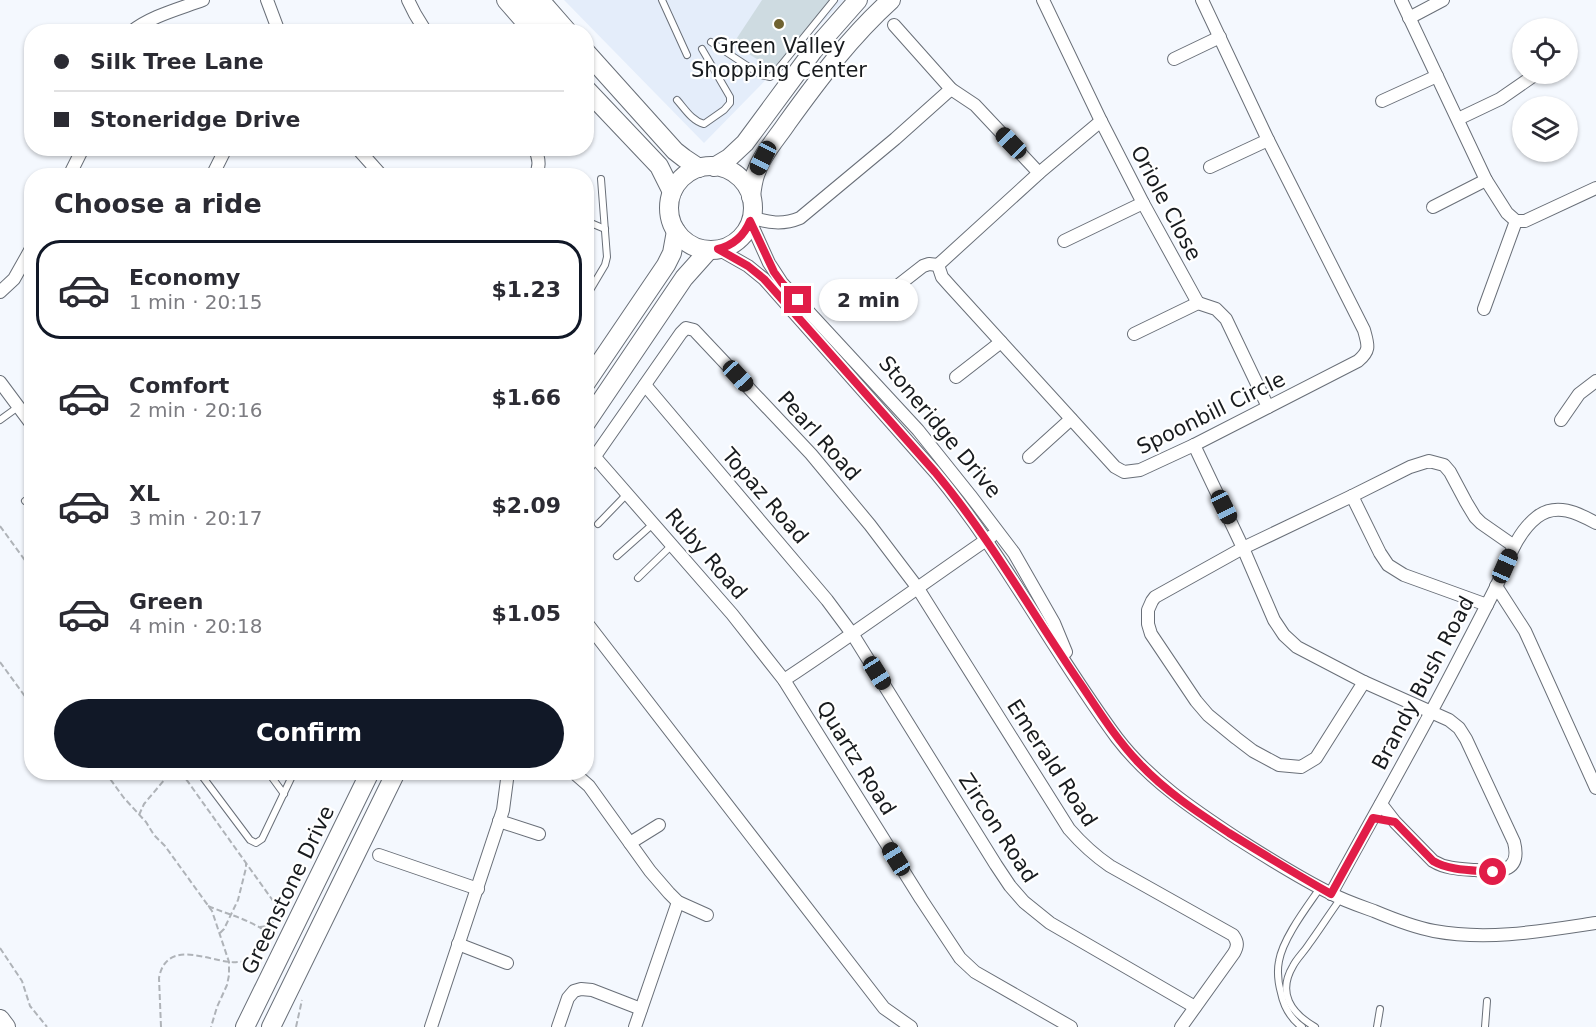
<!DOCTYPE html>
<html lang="en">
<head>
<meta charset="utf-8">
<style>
	body { margin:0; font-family:"DejaVu Sans",sans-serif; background:#f7f7f7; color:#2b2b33; height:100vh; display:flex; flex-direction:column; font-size:22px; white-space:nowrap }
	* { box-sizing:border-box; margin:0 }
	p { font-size:20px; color:#7c7c81 }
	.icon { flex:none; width:33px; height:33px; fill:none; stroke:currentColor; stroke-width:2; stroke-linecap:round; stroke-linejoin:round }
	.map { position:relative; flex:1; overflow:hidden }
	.panel { position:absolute; left:24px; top:168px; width:570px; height:612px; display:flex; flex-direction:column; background:#fff; border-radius:24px; box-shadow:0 2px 4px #0004 }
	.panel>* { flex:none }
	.guide { position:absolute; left:24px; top:24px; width:570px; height:132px; border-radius:24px; box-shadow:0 2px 4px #0004; display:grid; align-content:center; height:132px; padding:0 30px; background:#fff }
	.buttons { position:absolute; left:1512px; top:18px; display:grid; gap:12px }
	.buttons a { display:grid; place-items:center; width:66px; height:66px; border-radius:50%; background:#fff; box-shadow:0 2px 4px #0004; font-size:30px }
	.end { position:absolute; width:27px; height:27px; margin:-14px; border:8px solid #e11d48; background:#fff; box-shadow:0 0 0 3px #fff }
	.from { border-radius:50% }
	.bubble { position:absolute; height:42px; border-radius:21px; background:#fff; box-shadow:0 2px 4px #0004; font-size:20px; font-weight:800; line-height:42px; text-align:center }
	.car { position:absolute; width:18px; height:36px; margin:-18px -9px; border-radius:8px; box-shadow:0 0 4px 2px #0007; background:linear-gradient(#222 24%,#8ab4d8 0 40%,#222 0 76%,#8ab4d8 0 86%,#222 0) }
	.guide b { display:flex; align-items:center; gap:21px; height:57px; font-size:22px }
	.guide b+b { border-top:2px solid #e1e1e2 }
	.guide i { width:15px; height:15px; background:#2b2b33 }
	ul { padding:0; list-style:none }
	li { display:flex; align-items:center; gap:18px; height:99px; margin:0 12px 9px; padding:0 18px; border:3px solid transparent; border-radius:24px }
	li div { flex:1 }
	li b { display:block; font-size:22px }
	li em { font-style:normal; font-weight:800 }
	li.selected { border-color:#111827 }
	li>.icon { width:54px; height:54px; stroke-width:1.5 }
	h2 { padding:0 30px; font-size:27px; line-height:72px }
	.primary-button { display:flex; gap:12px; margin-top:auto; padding:12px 30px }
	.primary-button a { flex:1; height:69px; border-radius:36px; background:#111827; color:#fff; font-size:24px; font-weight:800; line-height:69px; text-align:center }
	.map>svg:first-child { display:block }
	.built { fill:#e4edfa }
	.building { fill:#cedbe1 }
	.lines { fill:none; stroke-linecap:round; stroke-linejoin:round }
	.lane-casing { stroke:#696f78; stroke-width:8 }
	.street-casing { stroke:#696f78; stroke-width:14 }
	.secondary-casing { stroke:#696f78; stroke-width:20 }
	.path { stroke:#afb3b8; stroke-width:2; stroke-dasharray:6 3; stroke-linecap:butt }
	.lane { stroke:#fff; stroke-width:6 }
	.street { stroke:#fff; stroke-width:12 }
	.secondary { stroke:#fff; stroke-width:18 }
	.route { stroke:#e11d48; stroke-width:8 }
	.poi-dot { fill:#6f6230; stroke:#fff; stroke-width:2 }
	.labels { text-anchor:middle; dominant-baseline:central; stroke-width:4.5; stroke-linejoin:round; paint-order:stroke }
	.poi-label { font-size:21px; fill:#181b1e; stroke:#fff }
	.street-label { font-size:21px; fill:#181b1e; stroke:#fff }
</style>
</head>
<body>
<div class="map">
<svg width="1596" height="1027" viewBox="0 0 1596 1027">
	<rect width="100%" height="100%" fill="#f4f8fe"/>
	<!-- built -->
	<polygon class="built" points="564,0 844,0 704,143"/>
	<!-- building -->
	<polygon class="building" points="762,0 831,0 773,69 733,44"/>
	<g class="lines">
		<!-- lane casing -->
		<g class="lane-casing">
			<g id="lane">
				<polyline points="662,0 687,55"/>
				<polyline points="711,42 761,75 770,77 774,74 834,0"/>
				<path d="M677,100C685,109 692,121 704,124L724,110L730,103V97L702,49"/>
				<polyline points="586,221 605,229"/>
				<polyline points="586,297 605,265 607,257 601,179"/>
				<polyline points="0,420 18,407"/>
				<polyline points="25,501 32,496"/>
				<polyline points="598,524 627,494"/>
				<polyline points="617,556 653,524"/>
				<polyline points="638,578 672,545"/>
				<polyline points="199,772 250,840 256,843 262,839 294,772"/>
				<polyline points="268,772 284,794"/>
				<path d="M1302,1027C1290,1018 1284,1008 1281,993C1278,982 1277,971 1279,961C1283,938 1307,907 1320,888"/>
				<path d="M1315,1027C1291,1013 1277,993 1293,966C1297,958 1304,952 1309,944C1320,929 1330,913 1341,898"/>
				<polyline points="1377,1027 1380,1009"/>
				<polyline points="1485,1027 1487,1001"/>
			</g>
		</g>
		<!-- street casing -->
		<g class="street-casing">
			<g id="street">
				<polyline points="267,0 279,32"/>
				<polyline points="408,0 415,14 426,32"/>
				<polyline points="1043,0 1101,121 1143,203 1198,303"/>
				<polyline points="1401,0 1486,180 1507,213 1516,221 1525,221 1596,188"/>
				<polyline points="1409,18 1443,0"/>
				<polyline points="894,25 951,89 975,105 1039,173"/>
				<path d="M131,32C151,16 179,9 203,0"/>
				<polyline points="1174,59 1220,37"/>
				<polyline points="1382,101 1437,76"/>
				<polyline points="1458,119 1500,99 1536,74"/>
				<path d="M1101,121L1039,173L938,265L942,277L950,286L1115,467L1124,472L1140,470L1194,445L1358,361C1371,350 1368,345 1364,330L1268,140L1202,0"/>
				<polyline points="357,148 382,176"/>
				<polyline points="1210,167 1268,140"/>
				<polyline points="69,176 83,148"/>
				<polyline points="212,176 226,148"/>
				<path d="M534,176C541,167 539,157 534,148"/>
				<polyline points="1433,207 1486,180"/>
				<path d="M751,217C768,223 783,225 800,218L895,139L951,89"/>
				<polyline points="750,221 769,263 782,283 918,430 970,495 1014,553 1054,623 1066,652"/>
				<polyline points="1064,241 1143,203"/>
				<path d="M718,249L748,266L764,279L935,472C1004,555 1053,652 1117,738C1149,780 1194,810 1238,839C1268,858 1299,878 1332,894C1345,901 1360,906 1374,911C1393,919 1413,927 1434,931C1488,941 1543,931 1596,923"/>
				<polyline points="0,292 14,279 32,247"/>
				<polyline points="873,305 923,266 929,264 938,265"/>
				<polyline points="1484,309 1516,221"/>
				<polyline points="1134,334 1198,303 1216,309 1226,319 1268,407"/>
				<polyline points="956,377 1001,342"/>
				<polyline points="0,382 32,425"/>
				<polyline points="645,385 827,600 853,635 996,865 1010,886 1024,902 1050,923 1195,1007"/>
				<polyline points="1561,420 1579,394 1596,381"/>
				<path d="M1194,445L1243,548L1274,620L1284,635L1297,647L1364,682L1449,720L1459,728L1466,739L1514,842C1522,874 1497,872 1475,870C1460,869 1446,869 1433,861L1395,822L1381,804"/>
				<polyline points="594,456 732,614 784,680 921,899 960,958 975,972 1071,1027"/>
				<polyline points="1029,457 1071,419"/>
				<path d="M586,469L681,333L686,328L694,330L811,454L870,525L917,587L1069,829C1082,844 1094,855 1110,866L1233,935C1238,942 1238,946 1234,953L1181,1027"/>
				<polyline points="1352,496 1380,553 1388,565 1404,575 1487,605"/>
				<polyline points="1496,586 1525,631 1596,788"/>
				<polyline points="586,622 884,1008 911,1027"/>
				<path d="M784,680C854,634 922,584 992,536"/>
				<polyline points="1364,682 1316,758 1301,767 1279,765 1253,751 1236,738 1208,715 1196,701 1151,634 1148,624 1148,610 1152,601 1155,597 1243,548 1352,496 1410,467 1429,461 1444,465 1450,472 1466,502 1475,517 1481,523 1514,546"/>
				<polyline points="573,772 589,786 650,871 669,893 678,902 707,915"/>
				<polyline points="499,821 539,834"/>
				<polyline points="630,843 659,825"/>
				<polyline points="379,855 478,889"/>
				<path d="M1331,894C1374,815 1419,737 1460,657C1472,634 1484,611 1496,587C1507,564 1515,534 1537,517C1556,502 1578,513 1596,523"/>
				<polyline points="458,944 507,963"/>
				<polyline points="431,1027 503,810 508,772"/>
				<polyline points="558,1027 568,998 574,991 581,989 592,990 641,1009"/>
				<polyline points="635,1027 678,902"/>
			</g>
		</g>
		<!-- secondary casing -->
		<g class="secondary-casing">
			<g id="secondary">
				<polyline points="506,0 534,32"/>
				<polyline points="524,0 549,32"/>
				<polyline points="540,0 568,32"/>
				<polyline points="586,52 675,151 684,158 699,168"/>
				<polyline points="586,89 659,166 672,192"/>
				<circle cx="711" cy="208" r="42"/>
				<polyline points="714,167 729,158 745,143 813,51 858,0"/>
				<path d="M751,197C752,188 753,178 757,170C763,153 777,138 787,123C818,80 851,36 891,0"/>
				<polyline points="586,383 666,265 672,253 676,231"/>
				<polyline points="586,423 684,278 709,250"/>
				<polyline points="0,1019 6,1027"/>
				<polyline points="245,1027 370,772"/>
				<polyline points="271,1027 396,772"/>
			</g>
		</g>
		<!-- path -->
		<g class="path">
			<polyline points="0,526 32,570"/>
			<polyline points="0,662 32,706"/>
			<polyline points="105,772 124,798 146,822 154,835 165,846 212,911 229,962 229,975 227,985 217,1007 211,1027"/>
			<polyline points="181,772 276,905 285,912"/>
			<polyline points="139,815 144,804 171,772"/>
			<path d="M208,906C232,916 253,920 273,937"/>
			<polyline points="260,927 268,926 281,916"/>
			<polyline points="220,933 224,929 238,900 246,868 246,863"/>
			<polyline points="0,948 22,981 30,1006 47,1027"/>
			<path d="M161,1027L159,978C166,939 207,960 230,962C240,963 249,959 258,963"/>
			<polyline points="296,1027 302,1000"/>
		</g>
		<!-- lane -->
		<use href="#lane" class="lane"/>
		<!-- street -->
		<use href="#street" class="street"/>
		<!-- secondary -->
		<use href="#secondary" class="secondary"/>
	</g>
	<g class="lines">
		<!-- route -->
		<path class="route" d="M798,300L782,283L774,272L750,221C744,236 734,245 718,249L748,266L764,279L935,472C991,539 1033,615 1082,686C1100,713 1117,740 1139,763C1165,791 1197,812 1229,833C1263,854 1296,874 1331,894L1373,818L1395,822L1433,861C1450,871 1473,870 1493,872"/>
	</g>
	<!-- markers -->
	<circle class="poi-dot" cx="779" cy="24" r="6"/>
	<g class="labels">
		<!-- poi labels -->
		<g class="poi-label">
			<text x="779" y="46">Green Valley<tspan x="779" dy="24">Shopping Center</tspan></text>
		</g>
		<!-- street labels -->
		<g class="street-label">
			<text transform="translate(1166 203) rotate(62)">Oriole Close</text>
			<text transform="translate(1211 413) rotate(-26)">Spoonbill Circle</text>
			<text transform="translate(940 427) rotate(50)">Stoneridge Drive</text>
			<text transform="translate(819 436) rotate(48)">Pearl Road</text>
			<text transform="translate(765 496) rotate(49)">Topaz Road</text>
			<text transform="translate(706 554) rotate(49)">Ruby Road</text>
			<text transform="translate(1423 683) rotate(-62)">Brandy Bush Road</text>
			<text transform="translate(856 758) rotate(58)">Quartz Road</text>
			<text transform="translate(1052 763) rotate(57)">Emerald Road</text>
			<text transform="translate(998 828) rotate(57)">Zircon Road</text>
			<text transform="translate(288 890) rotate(-64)">Greenstone Drive</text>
		</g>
	</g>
</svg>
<div class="buttons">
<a><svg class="icon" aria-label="locate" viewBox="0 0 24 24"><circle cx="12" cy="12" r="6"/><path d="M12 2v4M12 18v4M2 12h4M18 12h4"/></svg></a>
<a><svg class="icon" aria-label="layers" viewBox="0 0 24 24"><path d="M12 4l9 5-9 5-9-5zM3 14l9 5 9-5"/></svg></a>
</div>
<i class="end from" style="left:1493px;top:872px"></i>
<i class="end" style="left:798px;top:300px"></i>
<div class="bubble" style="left:819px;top:279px;width:99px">2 min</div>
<i class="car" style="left:1011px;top:143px;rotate:316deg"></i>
<i class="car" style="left:763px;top:158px;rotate:207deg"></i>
<i class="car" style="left:738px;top:376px;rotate:137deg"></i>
<i class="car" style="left:1224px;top:507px;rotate:154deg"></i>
<i class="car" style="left:1505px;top:566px;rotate:24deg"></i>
<i class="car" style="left:877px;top:673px;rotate:148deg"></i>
<i class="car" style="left:896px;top:859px;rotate:328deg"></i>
<div class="guide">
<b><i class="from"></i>Silk Tree Lane</b>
<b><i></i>Stoneridge Drive</b>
</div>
<section class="panel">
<h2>Choose a ride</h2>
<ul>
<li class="selected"><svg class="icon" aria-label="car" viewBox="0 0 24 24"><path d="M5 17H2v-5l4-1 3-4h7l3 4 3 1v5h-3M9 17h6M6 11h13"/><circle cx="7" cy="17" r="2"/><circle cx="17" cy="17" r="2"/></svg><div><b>Economy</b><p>1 min · 20:15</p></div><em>$1.23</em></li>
<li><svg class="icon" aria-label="car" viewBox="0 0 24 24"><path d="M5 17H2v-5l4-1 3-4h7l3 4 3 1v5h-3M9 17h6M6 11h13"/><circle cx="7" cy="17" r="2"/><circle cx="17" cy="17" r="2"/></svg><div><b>Comfort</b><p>2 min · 20:16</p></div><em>$1.66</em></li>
<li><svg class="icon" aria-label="car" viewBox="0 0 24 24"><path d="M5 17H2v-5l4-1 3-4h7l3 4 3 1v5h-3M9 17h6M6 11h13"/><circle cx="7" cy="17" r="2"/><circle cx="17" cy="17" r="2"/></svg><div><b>XL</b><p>3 min · 20:17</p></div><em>$2.09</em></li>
<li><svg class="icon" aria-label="car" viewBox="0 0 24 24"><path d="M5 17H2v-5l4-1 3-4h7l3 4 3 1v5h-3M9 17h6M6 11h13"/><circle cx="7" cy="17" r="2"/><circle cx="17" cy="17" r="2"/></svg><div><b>Green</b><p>4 min · 20:18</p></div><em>$1.05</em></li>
</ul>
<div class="primary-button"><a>Confirm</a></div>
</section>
</div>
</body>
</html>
